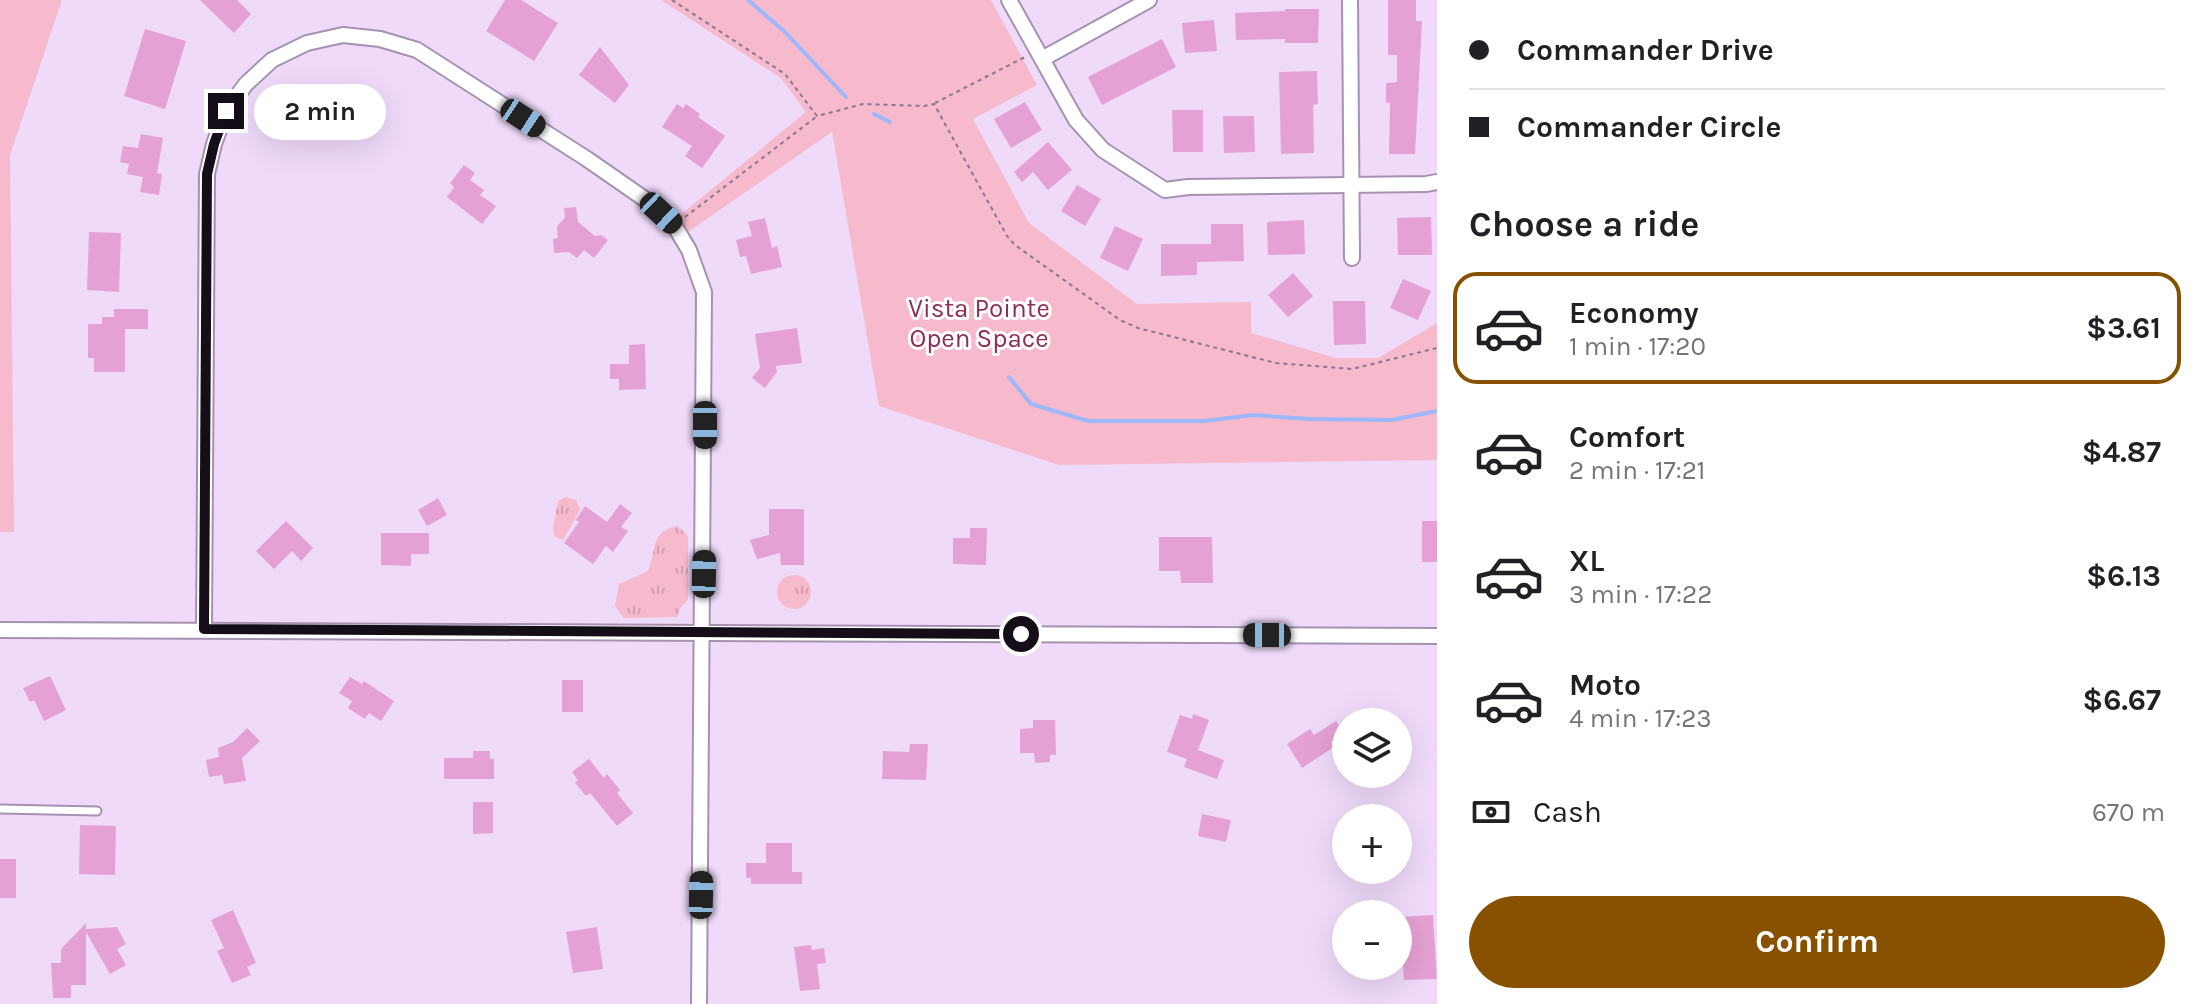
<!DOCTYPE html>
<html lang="en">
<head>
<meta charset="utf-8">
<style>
	body { margin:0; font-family:Karla,sans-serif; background:#f2f2f2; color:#202124; height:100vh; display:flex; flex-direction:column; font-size:30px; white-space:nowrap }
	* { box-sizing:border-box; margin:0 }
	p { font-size:26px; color:#757577 }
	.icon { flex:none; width:44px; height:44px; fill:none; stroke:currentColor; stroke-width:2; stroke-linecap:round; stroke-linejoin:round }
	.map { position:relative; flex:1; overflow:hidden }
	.drawer { display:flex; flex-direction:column; background:#fff; width:760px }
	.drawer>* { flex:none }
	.hud { display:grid; align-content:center; height:176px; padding:0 32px; background:#fff }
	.fabs { position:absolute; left:1332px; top:708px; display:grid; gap:16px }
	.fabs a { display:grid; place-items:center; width:80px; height:80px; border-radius:50%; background:#fff; box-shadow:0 8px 32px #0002; font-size:40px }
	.end { position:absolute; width:36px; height:36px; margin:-18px; border:10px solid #150e19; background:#fff; box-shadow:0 0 0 4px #fff }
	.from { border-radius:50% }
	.bubble { position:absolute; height:56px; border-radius:28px; background:#fff; box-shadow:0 8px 32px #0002; font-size:26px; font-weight:700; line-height:56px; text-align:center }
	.car { position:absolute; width:24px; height:48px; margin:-24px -12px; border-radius:10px; box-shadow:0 0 6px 2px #0007; background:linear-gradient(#222 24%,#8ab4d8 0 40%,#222 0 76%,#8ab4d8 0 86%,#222 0) }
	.hud b { display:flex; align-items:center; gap:28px; height:76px; font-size:30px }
	.hud b+b { border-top:2px solid #e0e0e0 }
	.hud i { width:20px; height:20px; background:#202124 }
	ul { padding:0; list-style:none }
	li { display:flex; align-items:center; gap:24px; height:112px; margin:0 16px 12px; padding:0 16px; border:4px solid transparent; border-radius:24px }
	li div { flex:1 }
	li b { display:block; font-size:30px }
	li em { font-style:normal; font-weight:700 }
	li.active { border-color:#875100 }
	li>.icon { width:72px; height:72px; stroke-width:1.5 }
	h2 { padding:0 32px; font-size:36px; line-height:96px }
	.pay { display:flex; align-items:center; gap:20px; height:88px; padding:0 32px; font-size:30px }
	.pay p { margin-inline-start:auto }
	.cta { display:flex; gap:16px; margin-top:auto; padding:16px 32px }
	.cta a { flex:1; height:92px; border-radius:48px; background:#875100; color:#fff; font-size:32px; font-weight:700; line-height:92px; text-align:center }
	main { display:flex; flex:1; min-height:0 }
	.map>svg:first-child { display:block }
	.grass { fill:url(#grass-tufts) }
	.park { fill:#f7b9cc }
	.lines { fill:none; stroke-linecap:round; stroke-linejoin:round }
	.stream { stroke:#9db7fc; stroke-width:4 }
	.building { fill:#e5a1d3 }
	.lane-casing { stroke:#a692b0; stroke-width:11 }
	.street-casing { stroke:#a692b0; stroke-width:18 }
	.path { stroke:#86788e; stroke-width:2; stroke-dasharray:4 4; stroke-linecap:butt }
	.lane { stroke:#fff; stroke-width:7 }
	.street { stroke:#fff; stroke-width:14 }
	.route { stroke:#150e19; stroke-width:10 }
	.labels { text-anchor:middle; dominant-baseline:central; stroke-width:6; stroke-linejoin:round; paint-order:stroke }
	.park-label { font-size:26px; fill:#8e2e54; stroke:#fff }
</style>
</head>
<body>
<main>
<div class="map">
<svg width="1437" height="1004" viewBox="0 0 1437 1004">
	<defs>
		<pattern id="grass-tufts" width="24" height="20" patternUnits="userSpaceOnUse" patternTransform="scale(2)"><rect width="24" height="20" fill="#f7b9cc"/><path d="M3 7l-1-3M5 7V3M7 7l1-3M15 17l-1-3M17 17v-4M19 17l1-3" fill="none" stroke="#d39eaf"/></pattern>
	</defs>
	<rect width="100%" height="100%" fill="#efdafa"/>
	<!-- grass -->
	<g class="grass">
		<polygon points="566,497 576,500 580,510 563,540 554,536 553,528 558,501"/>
		<path d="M678,526L688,536V600L681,607L677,617L624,618L615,606L619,584L648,571C657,551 649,531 678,526Z"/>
		<circle cx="794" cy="592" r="17"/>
	</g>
	<!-- park -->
	<g class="park">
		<polygon points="0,0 62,0 10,155 14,532 0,532"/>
		<polygon points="661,0 991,0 1037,85 973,119 1029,223 1137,304 1251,302 1251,333 1336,358 1378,358 1437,323 1437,460 1059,465 879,406 832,132 688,232 679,216 806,112 781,78"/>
	</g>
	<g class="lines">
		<!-- stream -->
		<g class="stream">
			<polyline points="748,0 784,31 846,97"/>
			<polyline points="874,114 890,122"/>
			<polyline points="1009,377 1031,404 1088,421 1205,421 1253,415 1309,419 1392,420 1437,411"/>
		</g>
	</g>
	<!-- building -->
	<g class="building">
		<polygon points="200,0 237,0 251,14 234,33"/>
		<polygon points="505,0 521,0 558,23 534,61 486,31"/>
		<polygon points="1388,0 1416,0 1416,21 1422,21 1415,154 1389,154 1390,103 1386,103 1386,83 1397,82 1397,55 1388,55"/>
		<polygon points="1285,9 1319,9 1318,43 1285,43 1285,39 1236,40 1235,13 1285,11"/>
		<polygon points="1214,20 1217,51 1185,53 1182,23"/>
		<polygon points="145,29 186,41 165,109 124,96"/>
		<polygon points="1162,39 1176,67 1102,105 1088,77"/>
		<polygon points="600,47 629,85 615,103 579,75"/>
		<polygon points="1317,71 1318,104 1313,105 1314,153 1281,154 1279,72"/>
		<polygon points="1025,102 1042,130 1011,148 994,119"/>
		<polygon points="677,104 683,108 686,104 700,114 698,117 725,136 702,168 685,156 692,146 662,127"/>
		<polygon points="1172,110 1203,110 1203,152 1173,152"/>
		<polygon points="1223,116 1254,116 1255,152 1224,153"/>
		<polygon points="141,134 163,138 157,173 162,174 159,195 140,192 143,177 127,174 129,164 120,162 123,146 138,148"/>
		<polygon points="1048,142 1072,170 1048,190 1033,172 1022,182 1014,172"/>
		<polygon points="464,165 475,173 470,180 484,190 480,195 496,206 482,224 447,197 454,187 450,183"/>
		<polygon points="1077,185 1101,199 1085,226 1061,211"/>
		<polygon points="576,207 578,222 595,236 601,235 608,240 594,258 584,250 577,258 569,252 554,253 553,239 558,238 557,226 565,218 564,208"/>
		<polygon points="1431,217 1432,255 1398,255 1397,218"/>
		<polygon points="765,218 772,248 777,246 782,267 751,274 746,256 740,257 736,240 752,236 748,222"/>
		<polygon points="1304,220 1305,254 1268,255 1267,222"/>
		<polygon points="1211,224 1243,224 1244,261 1197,262 1197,275 1161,276 1161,244 1211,244"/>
		<polygon points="1115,226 1143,239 1128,271 1100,258"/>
		<polygon points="89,232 121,233 119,292 87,290"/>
		<polygon points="1293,273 1313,296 1288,317 1268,295"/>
		<polygon points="1403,279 1431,291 1418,320 1390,308"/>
		<polygon points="1333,301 1365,301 1366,344 1334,345"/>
		<polygon points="114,309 148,309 148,329 125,329 125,372 94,372 94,358 88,358 88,324 102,324 102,317 114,317"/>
		<polygon points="797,328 802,363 776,366 777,372 765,388 752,378 760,368 755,334"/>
		<polygon points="645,344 646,389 619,390 619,379 610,379 610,364 629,364 629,345"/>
		<polygon points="438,498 447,515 427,526 418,510"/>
		<polygon points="620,504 632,513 621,527 628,531 613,552 606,546 593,564 564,543 579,522 576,520 585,506 607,522"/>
		<polygon points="769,509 804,509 804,565 781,565 780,553 757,559 750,540 769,535"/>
		<polygon points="286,521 313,548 301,561 292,551 274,569 256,551"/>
		<rect x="1422" y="521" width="15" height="41"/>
		<polygon points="970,528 987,528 986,565 953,564 953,538 970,538"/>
		<polygon points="381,533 429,533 429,554 411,554 411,566 381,565"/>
		<polygon points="1159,537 1212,537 1213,583 1181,583 1180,571 1159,571"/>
		<polygon points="50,676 66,710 44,721 34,700 30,702 23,688"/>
		<polygon points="350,677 362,684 364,681 394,701 381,721 369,713 365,719 348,708 352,701 339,693"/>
		<rect x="562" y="680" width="21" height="32"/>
		<polygon points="1193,714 1209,720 1198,750 1224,760 1217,779 1184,767 1187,759 1167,752 1180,715 1192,719"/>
		<polygon points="1033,720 1055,720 1056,755 1050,755 1050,762 1035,763 1034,753 1020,753 1020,729 1033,728"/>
		<polygon points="1336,721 1345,733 1331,742 1334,747 1302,768 1287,744 1310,729 1314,735"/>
		<polygon points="247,728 260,741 242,758 246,781 224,784 222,775 209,777 206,760 219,757 218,748 233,742"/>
		<polygon points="910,744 928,744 926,780 882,779 883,751 909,752"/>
		<polygon points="473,751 490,751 490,759 494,759 494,779 444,779 444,758 473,758"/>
		<polygon points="589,759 604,778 607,774 620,790 617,793 633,813 617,826 590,793 586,796 575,783 578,780 572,772"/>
		<polygon points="473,802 493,802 493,833 473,834"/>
		<polygon points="1202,814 1231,820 1226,842 1198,836"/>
		<polygon points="80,825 116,826 115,875 79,874"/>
		<polygon points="766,843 792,843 792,872 802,872 802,884 751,884 751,878 746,878 746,863 766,863"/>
		<rect x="0" y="859" width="16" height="39"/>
		<polygon points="233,910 256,963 247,967 251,975 232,983 217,951 224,948 211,920"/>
		<polygon points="1433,915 1437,979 1404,980 1400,917"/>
		<polygon points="86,923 86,929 117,927 126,944 117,949 126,965 110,974 86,932 86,985 71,985 71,998 53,998 51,963 61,963 61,949"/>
		<polygon points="597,927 603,969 573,973 566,932"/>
		<polygon points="811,945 812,950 824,948 826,963 817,964 820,989 800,991 794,947"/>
	</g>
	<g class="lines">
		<!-- lane casing -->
		<g class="lane-casing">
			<polyline id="lane" points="0,809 97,811"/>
		</g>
		<!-- street casing -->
		<g class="street-casing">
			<g id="street">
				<polyline points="1009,0 1076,120 1103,150 1165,190 1188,187 1426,184 1437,182"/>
				<polyline points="1350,0 1352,258"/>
				<polyline points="1042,59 1149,0"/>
				<polyline points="204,629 207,174 214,144 226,111 246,84 272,60 307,43 343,35 380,39 417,50 587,159 649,202 674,225 689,250 704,292 699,1004"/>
				<polyline points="0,630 1437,636"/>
			</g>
		</g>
		<!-- path -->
		<g class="path">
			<polyline points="672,0 785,74 817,116 863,104 924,106 934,104 1007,236 1015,245 1120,320 1138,328 1276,363 1352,369 1437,348"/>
			<polyline points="935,103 1025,57"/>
			<polyline points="685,217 816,117"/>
		</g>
		<!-- lane -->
		<use href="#lane" class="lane"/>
		<!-- street -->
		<use href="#street" class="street"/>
	</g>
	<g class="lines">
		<!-- route -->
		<polyline class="route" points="226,111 214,144 207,174 204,629 1021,634"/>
	</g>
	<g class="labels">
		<!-- park labels -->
		<g class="park-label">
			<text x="979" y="308">Vista Pointe<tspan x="979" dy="30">Open Space</tspan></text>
		</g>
	</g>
</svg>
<div class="fabs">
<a><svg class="icon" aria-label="layers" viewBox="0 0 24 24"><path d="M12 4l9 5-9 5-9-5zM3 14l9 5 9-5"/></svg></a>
<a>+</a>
<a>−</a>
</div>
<i class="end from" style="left:1021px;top:634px"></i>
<i class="end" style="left:226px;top:111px"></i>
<div class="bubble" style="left:254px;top:84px;width:132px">2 min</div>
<i class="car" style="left:523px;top:118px;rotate:123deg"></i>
<i class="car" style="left:661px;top:213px;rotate:133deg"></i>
<i class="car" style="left:705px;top:425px;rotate:180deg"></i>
<i class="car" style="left:704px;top:574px;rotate:1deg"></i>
<i class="car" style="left:1267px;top:635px;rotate:270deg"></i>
<i class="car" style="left:701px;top:895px;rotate:1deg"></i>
</div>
<section class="drawer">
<div class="hud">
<b><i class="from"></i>Commander Drive</b>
<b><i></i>Commander Circle</b>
</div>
<h2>Choose a ride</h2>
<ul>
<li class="active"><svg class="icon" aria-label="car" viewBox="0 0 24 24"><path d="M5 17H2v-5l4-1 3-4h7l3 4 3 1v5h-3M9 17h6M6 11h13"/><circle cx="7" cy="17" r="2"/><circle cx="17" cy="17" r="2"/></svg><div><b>Economy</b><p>1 min · 17:20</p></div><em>$3.61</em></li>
<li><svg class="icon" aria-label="car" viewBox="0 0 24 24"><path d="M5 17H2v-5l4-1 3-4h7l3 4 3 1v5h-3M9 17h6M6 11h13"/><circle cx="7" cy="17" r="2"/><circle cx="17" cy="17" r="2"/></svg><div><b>Comfort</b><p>2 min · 17:21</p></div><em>$4.87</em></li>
<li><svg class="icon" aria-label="car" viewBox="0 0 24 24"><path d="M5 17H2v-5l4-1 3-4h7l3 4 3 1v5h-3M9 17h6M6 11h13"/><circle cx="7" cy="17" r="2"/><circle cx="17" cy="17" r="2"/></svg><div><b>XL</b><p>3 min · 17:22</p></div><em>$6.13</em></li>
<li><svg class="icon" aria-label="car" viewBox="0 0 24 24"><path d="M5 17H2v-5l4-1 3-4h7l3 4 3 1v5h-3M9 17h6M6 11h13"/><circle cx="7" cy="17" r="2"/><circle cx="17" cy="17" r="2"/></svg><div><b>Moto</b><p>4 min · 17:23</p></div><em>$6.67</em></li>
</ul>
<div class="pay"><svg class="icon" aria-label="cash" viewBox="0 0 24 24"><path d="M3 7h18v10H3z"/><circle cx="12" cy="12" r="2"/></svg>Cash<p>670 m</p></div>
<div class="cta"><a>Confirm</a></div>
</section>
</main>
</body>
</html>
